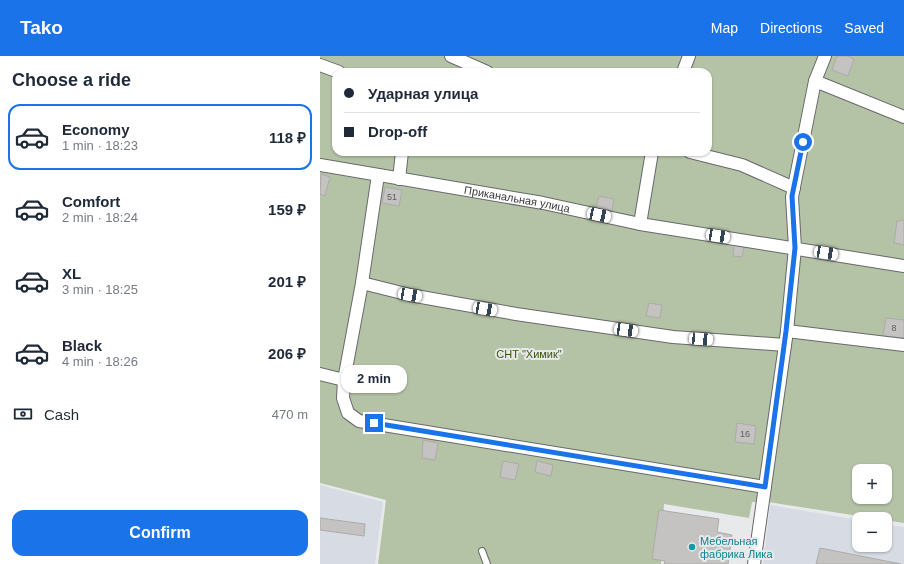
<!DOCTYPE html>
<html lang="en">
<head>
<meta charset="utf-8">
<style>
	body { margin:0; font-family:Arial,sans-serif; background:#f6f6f7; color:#1f2937; height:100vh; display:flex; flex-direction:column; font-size:15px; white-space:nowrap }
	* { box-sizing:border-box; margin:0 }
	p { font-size:13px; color:#747a83 }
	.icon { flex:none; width:22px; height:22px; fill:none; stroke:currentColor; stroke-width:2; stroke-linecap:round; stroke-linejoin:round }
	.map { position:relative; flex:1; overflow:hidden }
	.side { display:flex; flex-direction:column; background:#fff; width:320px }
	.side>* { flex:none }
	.top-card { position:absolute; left:12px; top:12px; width:380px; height:88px; border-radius:12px; box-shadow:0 1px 3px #0004; display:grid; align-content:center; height:88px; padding:0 12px; background:#fff }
	.buttons { position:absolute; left:532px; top:408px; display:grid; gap:8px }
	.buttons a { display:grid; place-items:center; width:40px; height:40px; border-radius:8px; background:#fff; box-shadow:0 1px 3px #0004; font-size:20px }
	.end { position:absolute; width:18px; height:18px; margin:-9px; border:5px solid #1a73e8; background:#fff; box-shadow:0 0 0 2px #fff }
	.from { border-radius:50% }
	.bubble { position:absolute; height:28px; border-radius:12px; background:#fff; box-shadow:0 1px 3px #0004; font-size:13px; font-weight:700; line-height:28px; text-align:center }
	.car { position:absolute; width:12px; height:24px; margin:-12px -6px; border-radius:5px; box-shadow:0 0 3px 1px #0007; background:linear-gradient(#fff 24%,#345 0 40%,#fff 0 76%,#345 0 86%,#fff 0) }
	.top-card b { display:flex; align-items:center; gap:14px; height:38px; font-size:15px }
	.top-card b+b { border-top:1px solid #e0e1e3 }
	.top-card i { width:10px; height:10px; background:#1f2937 }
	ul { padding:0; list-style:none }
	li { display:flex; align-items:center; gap:12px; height:66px; margin:0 8px 6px; padding:0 4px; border:2px solid transparent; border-radius:12px }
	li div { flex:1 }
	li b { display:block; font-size:15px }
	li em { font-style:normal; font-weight:700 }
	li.active { border-color:#1a73e8 }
	li>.icon { width:36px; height:36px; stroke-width:1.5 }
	h2 { padding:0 12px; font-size:18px; line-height:48px }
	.pay { display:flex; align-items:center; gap:10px; height:44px; padding:0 12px; font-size:15px }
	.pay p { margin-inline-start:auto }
	.action { display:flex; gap:8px; margin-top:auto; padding:8px 12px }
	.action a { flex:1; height:46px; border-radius:12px; background:#1a73e8; color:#fff; font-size:16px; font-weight:700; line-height:46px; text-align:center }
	header { display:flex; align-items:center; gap:24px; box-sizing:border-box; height:56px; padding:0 20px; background:#1a73e8; color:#fff }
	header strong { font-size:19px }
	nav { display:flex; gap:22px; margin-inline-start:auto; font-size:14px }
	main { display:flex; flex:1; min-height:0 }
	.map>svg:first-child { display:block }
	.built { fill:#d7dce4 }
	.green { fill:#b4c2a5; fill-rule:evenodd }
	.building { fill:#c5c3c2; stroke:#acaba9 }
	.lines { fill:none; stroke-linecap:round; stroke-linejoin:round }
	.service-casing { stroke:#68696b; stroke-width:8 }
	.minor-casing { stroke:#68696b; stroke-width:14 }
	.service { stroke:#fff; stroke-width:6 }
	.minor { stroke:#fff; stroke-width:12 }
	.route { stroke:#1a73e8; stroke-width:5 }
	.culture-dot { fill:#0f9aa8; stroke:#e8e9eb; stroke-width:1.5 }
	.labels { text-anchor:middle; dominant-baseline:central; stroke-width:4; stroke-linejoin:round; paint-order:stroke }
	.number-label { font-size:9px; fill:#5e5d5e }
	.street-label { font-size:11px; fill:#3b3b3c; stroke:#e8e9eb }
	.park-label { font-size:11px; fill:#3a530b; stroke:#e8e9eb }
	.culture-label { font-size:11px; fill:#0d838f; stroke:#e8e9eb; text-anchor:start }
</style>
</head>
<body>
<header>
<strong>Tako</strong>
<nav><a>Map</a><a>Directions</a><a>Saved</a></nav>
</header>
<main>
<section class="side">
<h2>Choose a ride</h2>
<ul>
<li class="active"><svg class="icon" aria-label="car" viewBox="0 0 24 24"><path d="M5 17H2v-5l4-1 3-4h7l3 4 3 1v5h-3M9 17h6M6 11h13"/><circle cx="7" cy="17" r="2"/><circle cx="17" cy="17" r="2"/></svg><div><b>Economy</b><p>1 min · 18:23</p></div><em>118 ₽</em></li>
<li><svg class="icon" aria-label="car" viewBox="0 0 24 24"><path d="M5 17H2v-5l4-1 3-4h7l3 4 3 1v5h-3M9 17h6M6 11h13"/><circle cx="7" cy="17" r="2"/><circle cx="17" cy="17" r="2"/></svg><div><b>Comfort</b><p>2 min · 18:24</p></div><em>159 ₽</em></li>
<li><svg class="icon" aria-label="car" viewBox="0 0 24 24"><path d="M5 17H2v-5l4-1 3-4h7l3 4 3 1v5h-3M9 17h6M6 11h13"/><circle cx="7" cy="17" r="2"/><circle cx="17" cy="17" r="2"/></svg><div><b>XL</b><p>3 min · 18:25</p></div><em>201 ₽</em></li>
<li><svg class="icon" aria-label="car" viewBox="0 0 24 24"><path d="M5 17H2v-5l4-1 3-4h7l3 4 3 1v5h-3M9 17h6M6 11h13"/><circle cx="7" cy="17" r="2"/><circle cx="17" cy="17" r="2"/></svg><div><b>Black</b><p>4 min · 18:26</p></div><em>206 ₽</em></li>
</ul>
<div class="pay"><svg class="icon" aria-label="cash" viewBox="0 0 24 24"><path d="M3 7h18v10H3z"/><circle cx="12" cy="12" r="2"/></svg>Cash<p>470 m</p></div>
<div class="action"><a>Confirm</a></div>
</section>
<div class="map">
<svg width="584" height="508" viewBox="0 0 584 508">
	<rect width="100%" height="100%" fill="#e8e9eb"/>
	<!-- built -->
	<g class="built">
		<polygon points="0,429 63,446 55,508 0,508"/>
		<polygon points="450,449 539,464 539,489 565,489 565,468 584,471 584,508 443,508"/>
	</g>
	<!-- green -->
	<path class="green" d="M0,0H584V467L448,446H432L429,462L344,448L341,508H58L66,444L0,427ZM16,16H388V96H16ZM539,415H565V441H539Z"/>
	<!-- building -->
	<g class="building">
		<polygon points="517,0 528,0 534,3 528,20 512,14"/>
		<polygon points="1,118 10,121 5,140 0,138"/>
		<polygon points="65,131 82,134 79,150 62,147"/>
		<polygon points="279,140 294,143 292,155 276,152"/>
		<polygon points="584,164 584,189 574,187 577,165"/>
		<polygon points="414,189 424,191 422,201 413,200"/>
		<polygon points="329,247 342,249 340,262 326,260"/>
		<polygon points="566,262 584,264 584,282 563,280"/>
		<polygon points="417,367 436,370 434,388 415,386"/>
		<polygon points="103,384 118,387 115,404 102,402"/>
		<polygon points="183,405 199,408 195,424 180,421"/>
		<polygon points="217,405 233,409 231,420 215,416"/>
		<polygon points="339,454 399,463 397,476 412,479 408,508 344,508 345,505 332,503"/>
		<polygon points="0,462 45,468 44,480 0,474"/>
		<polygon points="500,492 581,508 496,508"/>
	</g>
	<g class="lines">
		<!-- service casing -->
		<g class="service-casing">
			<polyline id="service" points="162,495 167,508"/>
		</g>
		<!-- minor casing -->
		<g class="minor-casing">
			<g id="minor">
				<polyline points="131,0 167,16"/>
				<polyline points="0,9 19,16"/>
				<polyline points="363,16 369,0"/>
				<polyline points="495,25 584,61"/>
				<polyline points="370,96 422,109 474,132"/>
				<path id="s1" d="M0,109L223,147L320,168L584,210"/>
				<polyline points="58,119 42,227 90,239 196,258 353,281 465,289"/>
				<polyline points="79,123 82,96"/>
				<polyline points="320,168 332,96"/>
				<polyline points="42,227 24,324 23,342 28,357 39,365 445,431"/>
				<polyline points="467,275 584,289"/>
				<polyline points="0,318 24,324"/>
				<polyline points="434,508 467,275 475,192 472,141 495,25 505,0"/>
			</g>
		</g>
		<!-- service -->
		<use href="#service" class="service"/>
		<!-- minor -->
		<use href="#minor" class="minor"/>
	</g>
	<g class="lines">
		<!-- route -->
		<polyline class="route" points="54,367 445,431 466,275 475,192 472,140 483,86"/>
	</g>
	<!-- markers -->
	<circle class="culture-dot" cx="372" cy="491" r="4"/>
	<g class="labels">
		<!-- number labels -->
		<g class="number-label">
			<text x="72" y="141">51</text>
			<text x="574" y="272">8</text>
			<text x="425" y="378">16</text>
		</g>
		<!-- street labels -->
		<g class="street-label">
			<text stroke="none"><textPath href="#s1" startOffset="200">Приканальная улица</textPath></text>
		</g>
		<!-- park labels -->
		<g class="park-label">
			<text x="209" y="298">СНТ "Химик"</text>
		</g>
		<!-- culture labels -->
		<g class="culture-label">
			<text x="380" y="485">Мебельная<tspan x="380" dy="13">фабрика Лика</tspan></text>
		</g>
	</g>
</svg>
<div class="buttons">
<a>+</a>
<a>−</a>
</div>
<i class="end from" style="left:483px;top:86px"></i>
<i class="end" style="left:54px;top:367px"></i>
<div class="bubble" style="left:21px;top:309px;width:66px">2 min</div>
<i class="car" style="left:279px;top:159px;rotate:102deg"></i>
<i class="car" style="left:398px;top:180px;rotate:99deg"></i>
<i class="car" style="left:506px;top:197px;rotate:99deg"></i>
<i class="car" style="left:90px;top:239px;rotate:100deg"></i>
<i class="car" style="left:165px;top:253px;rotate:100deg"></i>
<i class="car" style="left:306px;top:274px;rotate:98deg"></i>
<i class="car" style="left:381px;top:283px;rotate:94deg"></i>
<div class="top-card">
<b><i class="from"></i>Ударная улица</b>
<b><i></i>Drop-off</b>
</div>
</div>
</main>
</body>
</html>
